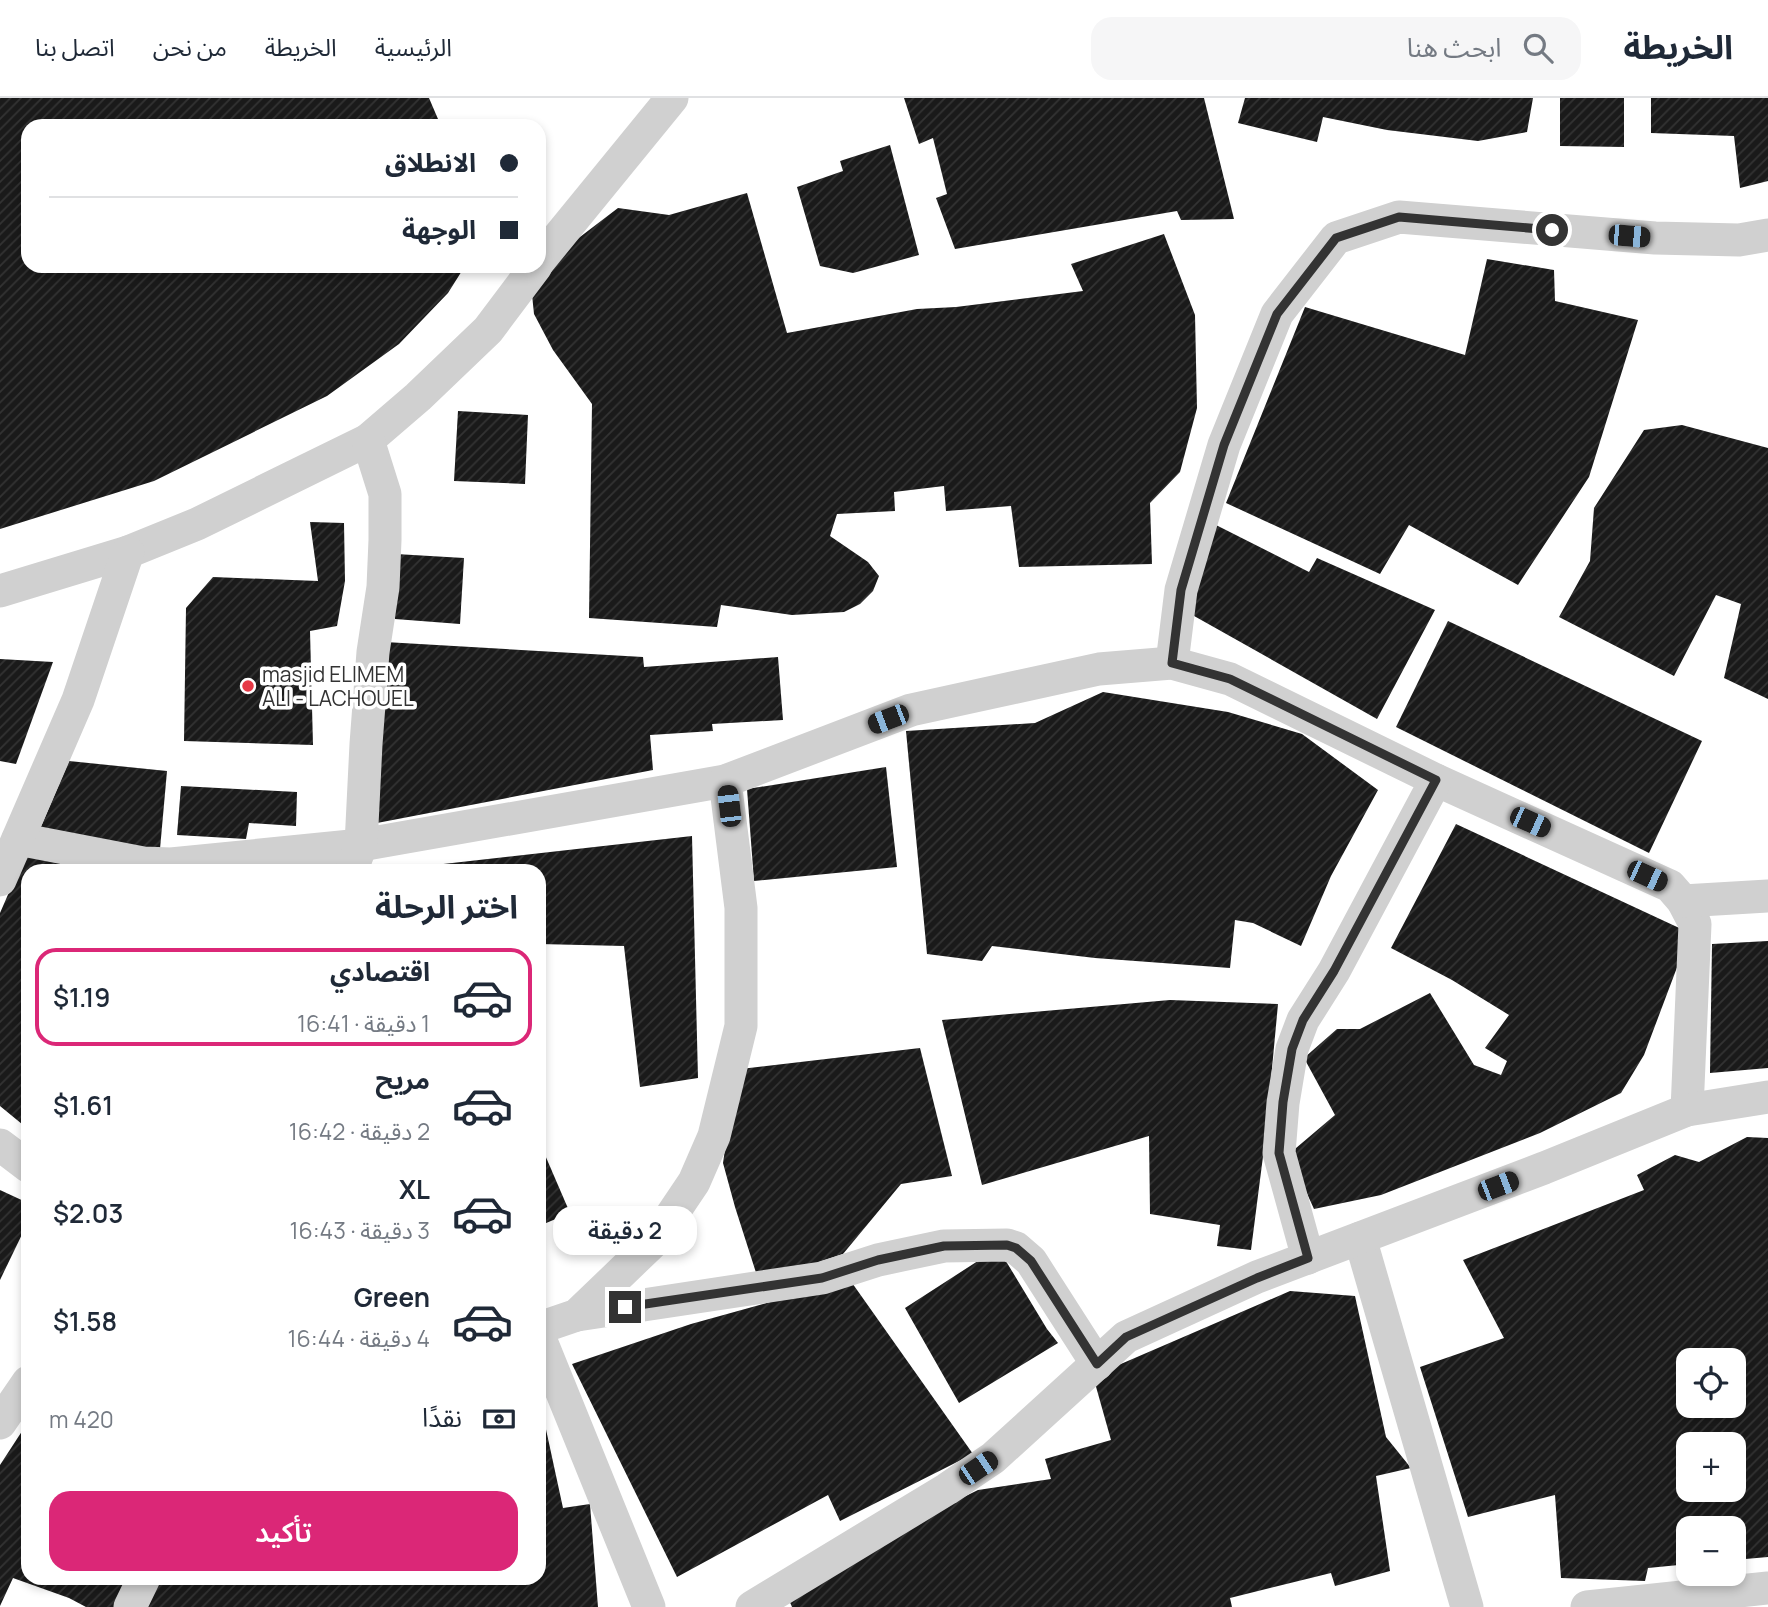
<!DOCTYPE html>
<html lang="ar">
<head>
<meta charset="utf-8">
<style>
	body { margin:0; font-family:Manrope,"Noto Sans Arabic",sans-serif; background:#f6f6f7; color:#1f2937; direction:rtl; height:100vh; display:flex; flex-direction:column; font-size:26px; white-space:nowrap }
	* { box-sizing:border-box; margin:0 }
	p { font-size:23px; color:#747a83 }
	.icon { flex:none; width:38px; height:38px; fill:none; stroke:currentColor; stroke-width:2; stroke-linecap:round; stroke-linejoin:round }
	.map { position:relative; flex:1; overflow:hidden; direction:ltr }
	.panel { position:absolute; left:21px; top:766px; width:525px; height:721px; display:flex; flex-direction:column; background:#fff; border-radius:21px; box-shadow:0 4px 10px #0003; direction:rtl }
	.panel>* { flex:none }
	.hud { position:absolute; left:21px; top:21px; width:525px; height:154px; border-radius:21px; box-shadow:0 4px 10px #0003; direction:rtl; display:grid; align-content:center; height:154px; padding:0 28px; background:#fff }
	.fabs { position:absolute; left:1676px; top:1250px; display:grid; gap:14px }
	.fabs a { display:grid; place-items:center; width:70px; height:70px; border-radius:14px; background:#fff; box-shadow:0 4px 10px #0003; font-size:35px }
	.end { position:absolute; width:32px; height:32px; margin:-16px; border:9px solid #333; background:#fff; box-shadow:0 0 0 4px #fff }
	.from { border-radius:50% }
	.bubble { position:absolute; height:49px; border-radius:21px; background:#fff; box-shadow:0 4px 10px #0003; font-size:23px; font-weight:600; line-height:49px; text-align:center; direction:rtl }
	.car { position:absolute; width:21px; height:42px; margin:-21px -10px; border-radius:9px; box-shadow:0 0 5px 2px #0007; background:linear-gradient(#222 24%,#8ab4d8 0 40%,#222 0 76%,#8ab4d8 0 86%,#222 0) }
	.hud b { display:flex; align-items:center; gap:24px; height:66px; font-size:26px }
	.hud b+b { border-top:2px solid #e0e1e3 }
	.hud i { width:18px; height:18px; background:#1f2937 }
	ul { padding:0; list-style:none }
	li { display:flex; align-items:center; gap:21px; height:98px; margin:0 14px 10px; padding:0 14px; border:4px solid transparent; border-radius:21px }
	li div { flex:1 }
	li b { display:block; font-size:26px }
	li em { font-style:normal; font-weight:600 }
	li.on { border-color:#db2777 }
	li>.icon { width:63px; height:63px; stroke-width:1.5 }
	h2 { padding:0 28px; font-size:32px; line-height:84px }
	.pay { display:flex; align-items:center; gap:18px; height:77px; padding:0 28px; font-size:26px }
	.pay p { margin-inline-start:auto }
	.button { display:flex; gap:14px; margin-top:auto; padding:14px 28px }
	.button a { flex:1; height:80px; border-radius:21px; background:#db2777; color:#fff; font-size:28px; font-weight:600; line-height:80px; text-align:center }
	header { display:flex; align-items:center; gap:42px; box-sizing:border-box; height:98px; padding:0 35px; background:#fff; border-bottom:2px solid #e0e1e3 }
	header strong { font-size:33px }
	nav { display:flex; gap:38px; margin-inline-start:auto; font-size:24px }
	.search { width:490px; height:63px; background:#f6f6f7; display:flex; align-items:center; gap:18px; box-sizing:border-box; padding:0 24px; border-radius:21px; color:#747a83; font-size:26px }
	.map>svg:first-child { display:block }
	.building { fill:url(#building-hatch); fill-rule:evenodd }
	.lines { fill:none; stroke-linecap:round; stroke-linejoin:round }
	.street { stroke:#d0d0d0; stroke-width:33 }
	.route { stroke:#333; stroke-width:9 }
	.poi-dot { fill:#e63946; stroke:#fff; stroke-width:2.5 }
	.labels { text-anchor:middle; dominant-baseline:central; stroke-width:7; stroke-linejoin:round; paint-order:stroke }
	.poi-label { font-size:21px; fill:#333; stroke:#fff; text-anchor:start }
</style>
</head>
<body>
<header>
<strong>الخريطة</strong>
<div class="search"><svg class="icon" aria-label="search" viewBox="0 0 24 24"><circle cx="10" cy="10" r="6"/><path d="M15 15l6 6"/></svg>ابحث هنا</div>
<nav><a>الرئيسية</a><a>الخريطة</a><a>من نحن</a><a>اتصل بنا</a></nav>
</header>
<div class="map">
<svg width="1768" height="1509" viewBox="0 0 1768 1509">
	<defs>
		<pattern id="building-hatch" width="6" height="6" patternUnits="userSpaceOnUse" patternTransform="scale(1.75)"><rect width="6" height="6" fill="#1a1a1a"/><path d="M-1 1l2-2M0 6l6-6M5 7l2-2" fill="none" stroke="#333"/></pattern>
	</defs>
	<rect width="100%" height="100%" fill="#fff"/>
	<!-- building -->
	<g class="building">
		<polygon points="0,0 429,0 441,28 28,28 28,168 465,168 448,195 399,246 327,298 154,383 0,431"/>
		<polygon points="904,0 1204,0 1234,121 1181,122 1177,113 955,151 936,100 947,96 933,40 919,46"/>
		<polygon points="1245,0 1533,0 1527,34 1478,43 1387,32 1323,19 1317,44 1238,25"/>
		<polygon points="1560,0 1624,0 1624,49 1560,48"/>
		<polygon points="1651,0 1768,0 1768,83 1740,90 1734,38 1651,35"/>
		<polygon points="890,47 919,157 853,175 820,168 797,89 843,73 840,63"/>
		<polygon points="747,95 787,235 917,211 956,209 1083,193 1071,166 1164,136 1195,217 1197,310 1180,374 1150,405 1152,466 1019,469 1011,408 946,413 944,388 894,394 895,413 837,416 830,438 868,464 879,478 873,493 860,506 844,514 792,517 721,507 717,529 589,520 592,306 553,252 534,216 530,177 618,110 669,117"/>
		<polygon points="1487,161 1554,172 1555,203 1638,222 1589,379 1518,487 1409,427 1380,476 1226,405 1305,209 1465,257"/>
		<polygon points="458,313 528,317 525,386 454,383"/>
		<polygon points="1682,327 1768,350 1768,601 1724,580 1741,506 1716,497 1674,578 1559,519 1590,463 1594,410 1644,332"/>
		<polygon points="310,424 344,425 345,483 337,528 310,533 313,647 184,643 186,510 213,479 318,483"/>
		<polygon points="1214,426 1309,474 1317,460 1435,512 1377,621 1187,514"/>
		<polygon points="396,456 464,460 460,526 395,521"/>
		<polygon points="1448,523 1702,643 1649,755 1396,629"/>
		<polygon points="385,544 643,559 644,569 778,559 783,622 712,626 713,633 650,637 653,672 377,725"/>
		<polygon points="0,561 53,564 16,666 0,663"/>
		<polygon points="1103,594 1228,614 1302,636 1378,692 1331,778 1301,848 1253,825 1235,822 1230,870 1095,860 992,848 982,863 927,856 906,633 1035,625"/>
		<polygon points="69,663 167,673 160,751 37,738"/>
		<polygon points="886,669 897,769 754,783 747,691"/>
		<polygon points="181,688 297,694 296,728 249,725 246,741 177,737"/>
		<polygon points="1456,726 1690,835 1644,957 1621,995 1540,1035 1381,1097 1314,1111 1289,1056 1335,1017 1304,960 1337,931 1360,931 1430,895 1474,967 1501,977 1507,963 1485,950 1509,917 1452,882 1391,850"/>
		<polygon points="692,738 698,980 640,989 624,848 539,846 539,774 390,774 390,772"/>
		<polygon points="26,755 99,772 28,774 28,1031 0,1008 0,815"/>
		<polygon points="1768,843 1768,970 1710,975 1712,846"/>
		<polygon points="1170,902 1278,906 1266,1035 1251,1152 1217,1148 1220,1127 1150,1116 1149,1038 982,1087 942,922"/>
		<polygon points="920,950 952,1078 901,1086 843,1156 759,1184 735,1109 723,1065 729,1024 732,972"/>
		<path d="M1747,1039L1768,1040V1459L1734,1462V1430H1689V1466L1648,1470L1645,1483L1561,1480L1555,1397L1468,1419L1420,1269L1504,1240L1463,1162L1644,1092L1637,1077L1675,1057L1699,1064ZM1689,1262H1734V1307H1689ZM1689,1346H1734V1391H1689Z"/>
		<polygon points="542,1050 570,1115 539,1128 539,1052"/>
		<polygon points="0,1092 28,1105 28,1124 0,1182"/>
		<polygon points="998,1150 1047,1231 1058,1245 959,1305 905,1210"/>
		<polygon points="850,1182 973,1356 840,1423 828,1397 677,1479 572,1266 691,1226"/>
		<polygon points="1290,1193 1355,1198 1386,1339 1411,1370 1376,1378 1390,1473 1335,1488 1331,1475 1230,1500 1232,1509 792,1509 789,1502 925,1418 978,1392 1051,1381 1045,1361 1111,1342 1093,1278"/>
		<polygon points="539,1299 563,1410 590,1406 598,1509 136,1509 149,1480 539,1480"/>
		<polygon points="28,1324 28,1480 136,1480 124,1509 86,1509 69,1500 13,1480 0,1508 0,1367"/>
	</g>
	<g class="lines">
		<!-- street -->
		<g class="street">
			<polyline points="539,163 672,0"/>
			<polyline points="0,493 128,454 197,426 368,342 418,299 488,232 536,168"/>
			<polyline points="1172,565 1181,492 1224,347 1277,216 1336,140 1399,119 1655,140 1739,142 1768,137"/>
			<polyline points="1436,682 1670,788 1683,803 1695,826 1687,1012"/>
			<polyline points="18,741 143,765 171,766 361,747 725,683 911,612 1099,571 1172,565 1230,581 1436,682 1334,873 1303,922 1292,951 1283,1005 1279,1055 1308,1160"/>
			<polyline points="351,774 361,747 366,646 373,554 383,489 385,442 385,396 368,342"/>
			<polyline points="0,782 78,602 128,454"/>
			<polyline points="1683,803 1768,798"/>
			<polyline points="0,1047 28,1068"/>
			<polyline points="1360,1140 1467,1509"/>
			<polyline points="577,1217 822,1180 878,1162 944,1148 1007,1147 1016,1150 1031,1163 1097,1266"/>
			<polyline points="539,1230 577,1217 655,1142 694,1084 714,1038 741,928 741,810 725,683"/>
			<polyline points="539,1238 649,1509"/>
			<polyline points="0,1325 28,1284"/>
			<polyline points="130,1509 144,1480"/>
			<polyline points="752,1509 947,1391 993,1360 1126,1239 1257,1179 1544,1070 1687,1012 1768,999"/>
			<polyline points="1587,1509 1768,1490"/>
		</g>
	</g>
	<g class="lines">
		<!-- route -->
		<polyline class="route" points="625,1209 822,1180 878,1162 944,1148 1007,1147 1016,1150 1031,1163 1097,1266 1126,1239 1257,1180 1308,1160 1279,1055 1283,1004 1292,951 1303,922 1334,873 1436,682 1230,581 1172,565 1181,492 1224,347 1277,216 1336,140 1399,119 1552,132"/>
	</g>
	<!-- markers -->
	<circle class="poi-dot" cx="248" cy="588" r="7"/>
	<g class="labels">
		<!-- poi labels -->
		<g class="poi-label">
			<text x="262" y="576">masjid ELIMEM<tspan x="262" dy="24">ALI - LACHOUEL</tspan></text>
		</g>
	</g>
</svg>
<div class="fabs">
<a><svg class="icon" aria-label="locate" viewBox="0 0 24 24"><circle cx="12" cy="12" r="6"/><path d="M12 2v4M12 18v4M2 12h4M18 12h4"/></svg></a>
<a>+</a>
<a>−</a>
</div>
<i class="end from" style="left:1552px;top:132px"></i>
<i class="end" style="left:625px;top:1209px"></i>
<div class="bubble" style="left:553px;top:1108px;width:144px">2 دقيقة</div>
<i class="car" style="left:1629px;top:138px;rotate:95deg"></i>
<i class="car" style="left:888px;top:621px;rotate:249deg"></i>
<i class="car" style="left:729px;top:708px;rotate:353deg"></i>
<i class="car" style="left:1530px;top:724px;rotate:114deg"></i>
<i class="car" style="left:1647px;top:778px;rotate:115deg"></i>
<i class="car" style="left:1498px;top:1088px;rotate:69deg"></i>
<i class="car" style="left:978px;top:1370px;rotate:56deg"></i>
<div class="hud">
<b><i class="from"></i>الانطلاق</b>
<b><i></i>الوجهة</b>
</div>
<section class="panel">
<h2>اختر الرحلة</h2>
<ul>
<li class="on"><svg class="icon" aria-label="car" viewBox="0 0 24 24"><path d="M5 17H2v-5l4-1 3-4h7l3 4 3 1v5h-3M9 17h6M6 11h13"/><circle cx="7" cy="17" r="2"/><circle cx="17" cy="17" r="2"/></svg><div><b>اقتصادي</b><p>1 دقيقة · 16:41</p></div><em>$1.19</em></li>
<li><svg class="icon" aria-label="car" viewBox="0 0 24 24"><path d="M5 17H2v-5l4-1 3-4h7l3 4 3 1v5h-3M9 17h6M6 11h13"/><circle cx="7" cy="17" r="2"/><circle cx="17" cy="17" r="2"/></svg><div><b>مريح</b><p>2 دقيقة · 16:42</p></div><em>$1.61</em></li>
<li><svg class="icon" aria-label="car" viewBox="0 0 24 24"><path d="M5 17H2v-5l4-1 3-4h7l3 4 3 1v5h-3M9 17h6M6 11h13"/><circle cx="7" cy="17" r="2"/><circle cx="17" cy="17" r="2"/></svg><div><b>XL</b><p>3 دقيقة · 16:43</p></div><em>$2.03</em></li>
<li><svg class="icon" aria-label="car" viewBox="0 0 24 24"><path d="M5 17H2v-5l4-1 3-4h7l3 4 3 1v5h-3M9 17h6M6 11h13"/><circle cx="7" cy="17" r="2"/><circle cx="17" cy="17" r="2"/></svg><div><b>Green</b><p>4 دقيقة · 16:44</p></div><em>$1.58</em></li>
</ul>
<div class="pay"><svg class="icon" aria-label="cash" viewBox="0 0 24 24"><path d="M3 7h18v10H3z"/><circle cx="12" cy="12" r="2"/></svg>نقدًا<p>420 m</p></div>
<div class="button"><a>تأكيد</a></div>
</section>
</div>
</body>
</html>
